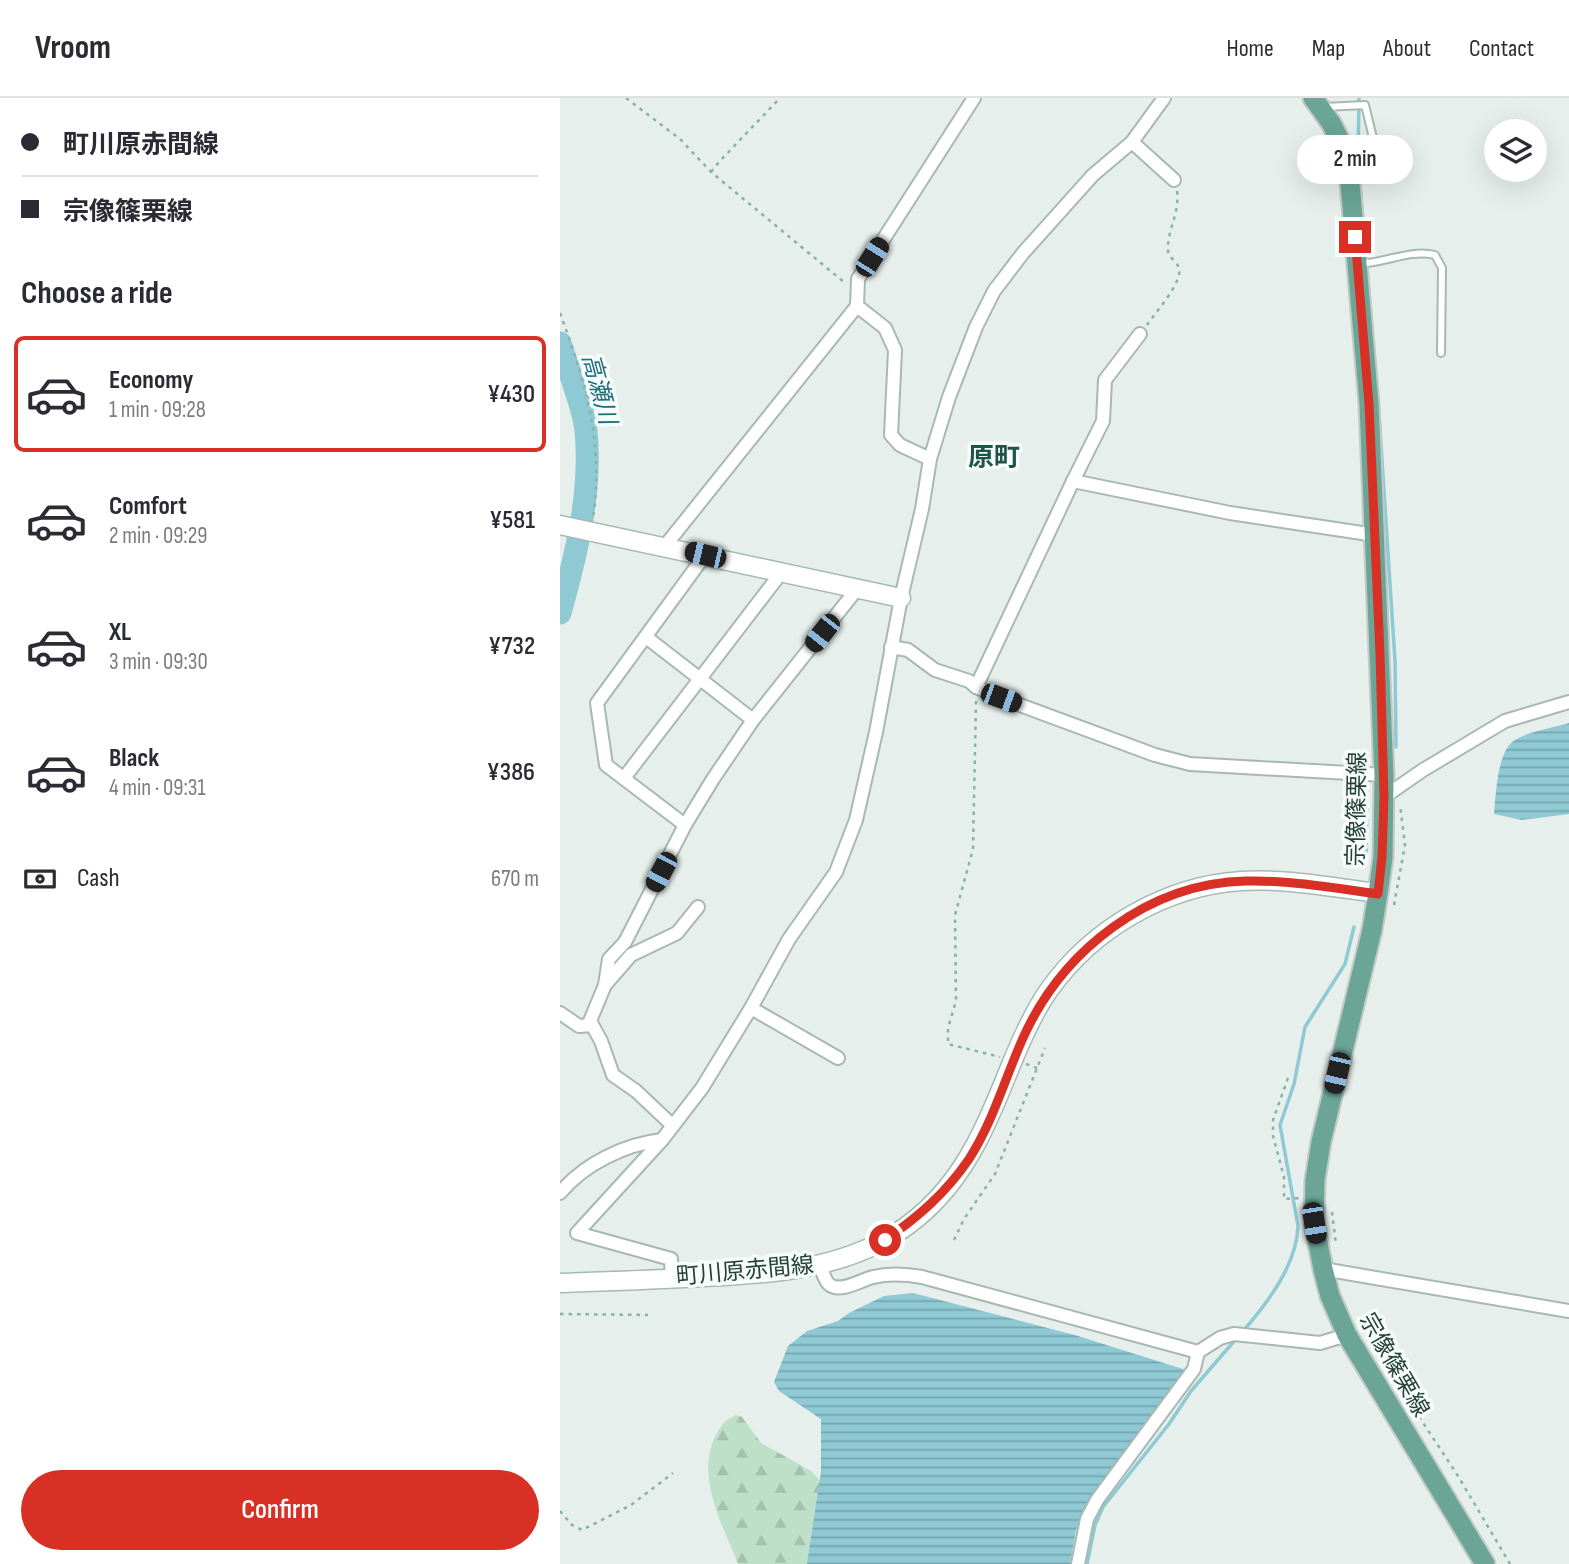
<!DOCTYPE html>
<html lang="en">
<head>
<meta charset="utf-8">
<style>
	body { margin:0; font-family:"Sofia Sans Condensed","Noto Sans JP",sans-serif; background:#f7f7f7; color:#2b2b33; height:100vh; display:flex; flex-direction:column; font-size:26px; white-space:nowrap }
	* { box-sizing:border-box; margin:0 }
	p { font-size:23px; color:#7c7c81 }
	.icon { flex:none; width:38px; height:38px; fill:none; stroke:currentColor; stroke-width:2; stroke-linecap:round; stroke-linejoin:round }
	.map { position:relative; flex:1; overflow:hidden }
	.details { display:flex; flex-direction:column; background:#fff; width:560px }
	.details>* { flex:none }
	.top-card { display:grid; align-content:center; height:154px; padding:0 21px; background:#fff }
	.buttons { position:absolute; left:924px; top:21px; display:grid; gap:14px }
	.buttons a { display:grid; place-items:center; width:63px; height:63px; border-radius:50%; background:#fff; box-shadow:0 7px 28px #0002; font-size:35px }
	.end { position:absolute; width:32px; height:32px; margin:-16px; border:9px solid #d93025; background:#fff; box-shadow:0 0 0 4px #fff }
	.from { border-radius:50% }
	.bubble { position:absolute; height:49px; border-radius:24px; background:#fff; box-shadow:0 7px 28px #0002; font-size:23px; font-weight:600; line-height:49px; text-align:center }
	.car { position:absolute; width:21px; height:42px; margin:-21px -10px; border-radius:9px; box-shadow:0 0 5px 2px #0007; background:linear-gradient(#222 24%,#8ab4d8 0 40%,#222 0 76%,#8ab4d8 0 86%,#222 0) }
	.top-card b { display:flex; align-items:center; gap:24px; height:66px; font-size:26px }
	.top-card b+b { border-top:2px solid #e1e1e2 }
	.top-card i { width:18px; height:18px; background:#2b2b33 }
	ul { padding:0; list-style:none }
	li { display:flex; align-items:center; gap:21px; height:116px; margin:0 14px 10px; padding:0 7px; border:4px solid transparent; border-radius:10px }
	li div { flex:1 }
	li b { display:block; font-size:26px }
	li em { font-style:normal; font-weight:600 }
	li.current { border-color:#d93025 }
	li>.icon { width:63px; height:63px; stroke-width:1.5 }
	h2 { padding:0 21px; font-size:32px; line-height:84px }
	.pay { display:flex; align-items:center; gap:18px; height:77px; padding:0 21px; font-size:26px }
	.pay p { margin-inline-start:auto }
	.cta { display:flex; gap:14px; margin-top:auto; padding:14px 21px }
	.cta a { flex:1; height:80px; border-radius:42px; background:#d93025; color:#fff; font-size:28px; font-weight:600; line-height:80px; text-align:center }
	header { display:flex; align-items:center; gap:42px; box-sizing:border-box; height:98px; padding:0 35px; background:#fff; border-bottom:2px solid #e1e1e2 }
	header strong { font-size:33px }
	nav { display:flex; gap:38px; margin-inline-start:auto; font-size:24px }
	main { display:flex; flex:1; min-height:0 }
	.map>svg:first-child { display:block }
	.forest { fill:url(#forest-firs) }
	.water { fill:url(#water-rules) }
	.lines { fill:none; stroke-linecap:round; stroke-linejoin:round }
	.stream { stroke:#8ec9d4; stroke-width:3.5 }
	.river { stroke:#8ec9d4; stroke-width:23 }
	.lane-casing { stroke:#a8b8b2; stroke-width:10 }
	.street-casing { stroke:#a8b8b2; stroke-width:16 }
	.secondary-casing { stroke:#a4bbb3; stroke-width:21 }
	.primary-casing { stroke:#c2cac8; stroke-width:23 }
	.path { stroke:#86b3a5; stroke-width:2.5; stroke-dasharray:3.5 5; stroke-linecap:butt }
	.lane { stroke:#fff; stroke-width:6 }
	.street { stroke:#fff; stroke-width:12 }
	.secondary { stroke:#fff; stroke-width:18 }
	.primary { stroke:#6aa596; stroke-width:19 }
	.route { stroke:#d93025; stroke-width:9 }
	.labels { text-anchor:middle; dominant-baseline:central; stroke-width:7; stroke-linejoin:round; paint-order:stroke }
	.street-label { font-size:23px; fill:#24423a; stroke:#f7fbf9 }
	.water-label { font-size:24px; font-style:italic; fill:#1c6f80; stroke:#f7fbf9 }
	.quarter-label { font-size:26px; font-weight:bold; fill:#1f5548; stroke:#f7fbf9 }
</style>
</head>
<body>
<header>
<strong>Vroom</strong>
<nav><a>Home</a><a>Map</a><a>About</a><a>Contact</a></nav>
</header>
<main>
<section class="details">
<div class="top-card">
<b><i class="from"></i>町川原赤間線</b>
<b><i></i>宗像篠栗線</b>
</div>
<h2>Choose a ride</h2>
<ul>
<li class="current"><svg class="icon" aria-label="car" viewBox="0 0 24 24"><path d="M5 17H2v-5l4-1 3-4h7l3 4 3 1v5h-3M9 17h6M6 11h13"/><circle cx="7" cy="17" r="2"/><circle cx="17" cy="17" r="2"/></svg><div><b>Economy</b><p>1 min · 09:28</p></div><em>¥430</em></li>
<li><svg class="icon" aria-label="car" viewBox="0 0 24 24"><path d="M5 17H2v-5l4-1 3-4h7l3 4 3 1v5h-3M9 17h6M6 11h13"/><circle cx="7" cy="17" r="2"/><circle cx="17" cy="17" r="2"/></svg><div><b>Comfort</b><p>2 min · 09:29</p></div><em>¥581</em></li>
<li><svg class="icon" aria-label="car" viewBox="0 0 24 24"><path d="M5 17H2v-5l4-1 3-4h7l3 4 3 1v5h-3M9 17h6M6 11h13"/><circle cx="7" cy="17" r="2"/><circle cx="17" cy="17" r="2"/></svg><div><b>XL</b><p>3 min · 09:30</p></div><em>¥732</em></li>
<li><svg class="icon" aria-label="car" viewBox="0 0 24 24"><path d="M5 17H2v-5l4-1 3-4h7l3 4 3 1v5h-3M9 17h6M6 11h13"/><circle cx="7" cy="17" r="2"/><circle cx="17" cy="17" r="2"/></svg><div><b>Black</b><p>4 min · 09:31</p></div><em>¥386</em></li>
</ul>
<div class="pay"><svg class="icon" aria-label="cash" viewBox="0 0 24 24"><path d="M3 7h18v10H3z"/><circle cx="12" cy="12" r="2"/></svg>Cash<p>670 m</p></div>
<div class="cta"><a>Confirm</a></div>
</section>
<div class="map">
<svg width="1009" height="1466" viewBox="0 0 1009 1466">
	<defs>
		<pattern id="forest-firs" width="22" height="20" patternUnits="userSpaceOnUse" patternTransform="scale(1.75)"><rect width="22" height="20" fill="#bfe0c8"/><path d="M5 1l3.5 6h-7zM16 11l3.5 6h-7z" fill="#a4c1ad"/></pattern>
		<pattern id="water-rules" width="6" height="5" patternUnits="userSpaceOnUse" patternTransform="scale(1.75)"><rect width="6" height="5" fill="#8ec9d4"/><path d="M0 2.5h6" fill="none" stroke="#74a5ad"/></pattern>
	</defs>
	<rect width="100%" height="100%" fill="#e6efeb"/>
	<!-- forest -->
	<path class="forest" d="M176,1317L182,1319L201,1345L251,1373L266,1389L279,1466H178C162,1425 134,1377 157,1335C162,1326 166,1321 176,1317Z"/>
	<!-- water -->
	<g class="water">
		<path d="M1009,625V716L962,722L934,716C936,696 937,653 955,642C970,633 992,630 1009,625Z"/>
		<polygon points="353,1195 518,1238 626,1272 526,1411 516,1432 510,1466 247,1466 261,1374 261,1321 219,1293 214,1284 228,1248 247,1233 278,1223 289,1215 324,1198"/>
	</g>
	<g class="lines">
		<!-- stream -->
		<g class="stream">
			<polyline points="799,0 798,63 818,305"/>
			<polyline points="819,316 835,563 836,649"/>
			<polyline points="806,759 807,706"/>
			<path d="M684,1232C708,1204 737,1166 738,1128L720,1027L734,986L745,929L785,866L794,829"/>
			<polyline points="527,1466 535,1427 543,1409 609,1326 631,1293 676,1241"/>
		</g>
		<!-- river -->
		<path class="river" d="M0,245C7,269 24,309 26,333C32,395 16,457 0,515"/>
		<!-- lane casing -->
		<g class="lane-casing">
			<g id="lane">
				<polyline points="764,9 805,7 814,44 826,73"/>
				<path d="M799,166C825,165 850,151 875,157L882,170L881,255"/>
			</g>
		</g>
		<!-- street casing -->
		<g class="street-casing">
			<g id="street">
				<polyline points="572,44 614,82"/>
				<polyline points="297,208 325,230 335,252 331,337 340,347 370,361"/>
				<polyline points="513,383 543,323 545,282 580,236"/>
				<polyline points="105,448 297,208 298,181 414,0"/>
				<polyline points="86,539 193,622"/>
				<polyline points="331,549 348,552 375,572 409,583 416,589 441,600 595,657 630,666 824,677"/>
				<polyline points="416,589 513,383 670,415 815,437"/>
				<polyline points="64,680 221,475"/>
				<polyline points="824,699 863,672 945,623 1009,604"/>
				<polyline points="125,727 46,667 37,605 145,457"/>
				<polyline points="45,887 71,857 117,835 138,809"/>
				<polyline points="191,910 278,960"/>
				<polyline points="0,915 19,928 32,927"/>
				<polyline points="112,1027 76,993 53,977 41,943 30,923 45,887 49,861 65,844 125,727 153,681 193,622 297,491"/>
				<polyline points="102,1042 17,1135 111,1161 112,1181"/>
				<path d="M0,1095C24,1066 65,1046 102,1042L142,990L191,910L229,841L276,774L296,722L316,634L341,500L362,411L370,361L389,299L416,229L434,193L463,155L533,77L572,44L604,0"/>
				<path d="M260,1168C263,1174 265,1184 270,1187C281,1195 301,1182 313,1179C330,1175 345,1176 362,1179L638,1254"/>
				<polyline points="763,1171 1009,1213"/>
				<polyline points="518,1466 527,1421 537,1402 634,1271 638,1254 660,1240 674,1236 760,1245 787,1237"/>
			</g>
		</g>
		<!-- secondary casing -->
		<g class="secondary-casing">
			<g id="secondary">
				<polyline points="0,427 341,500"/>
				<path d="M0,1185C48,1183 95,1182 143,1179C205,1176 267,1173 323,1143C398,1102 423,1036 453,962C463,938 474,913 489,892C533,830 606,788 681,783C727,780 773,790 818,795"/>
			</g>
		</g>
		<!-- primary casing -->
		<g class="primary-casing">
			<polyline id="primary" points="753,0 771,25 782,47 790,85 809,306 824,677 823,759 818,795 812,832 761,1044 755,1082 754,1125 763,1171 770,1198 787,1237 925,1466"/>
		</g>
		<!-- path -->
		<g class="path">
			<polyline points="66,0 120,41 151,74 285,185"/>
			<polyline points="151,74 159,64 220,0"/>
			<path d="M0,215C26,286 44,344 33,420"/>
			<path d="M587,227C595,215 623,184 619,170C617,163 608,160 608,152C607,132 620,116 617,92"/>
			<polyline points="416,603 413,751 395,817 396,903 388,930 388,946 440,959"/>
			<polyline points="834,807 845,747 840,707"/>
			<polyline points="466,966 477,970"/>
			<polyline points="728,980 713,1022 713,1038 724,1079 724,1101 741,1100"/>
			<polyline points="772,1114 776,1146"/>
			<polyline points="394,1142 404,1121 435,1076 485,950"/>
			<polyline points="0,1216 88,1217"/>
			<polyline points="831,1276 898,1378 950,1466"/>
			<polyline points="0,1413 12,1427 22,1432 71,1407 113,1375"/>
		</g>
		<!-- lane -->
		<use href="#lane" class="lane"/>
		<!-- street -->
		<use href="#street" class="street"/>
		<!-- secondary -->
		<use href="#secondary" class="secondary"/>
		<!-- primary -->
		<use href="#primary" class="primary"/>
	</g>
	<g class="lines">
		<!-- route -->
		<path class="route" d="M325,1142C358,1119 386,1095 409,1061C433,1024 445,980 463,940C502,853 588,785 686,783C730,782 775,790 818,796L822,759L824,699L820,556L809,306L795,139"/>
	</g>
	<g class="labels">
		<!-- street labels -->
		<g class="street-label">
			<text transform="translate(797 711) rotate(-89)">宗像篠栗線</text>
			<text transform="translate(185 1173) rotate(-5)">町川原赤間線</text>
			<text transform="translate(834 1267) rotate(60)">宗像篠栗線</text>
		</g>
		<!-- water labels -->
		<g class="water-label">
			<text transform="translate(39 291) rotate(75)">高瀬川</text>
		</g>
		<!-- quarter labels -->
		<g class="quarter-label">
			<text x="434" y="360">原町</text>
		</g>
	</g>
</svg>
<div class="buttons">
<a><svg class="icon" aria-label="layers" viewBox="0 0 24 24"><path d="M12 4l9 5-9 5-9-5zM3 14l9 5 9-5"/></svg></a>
</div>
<i class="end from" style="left:325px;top:1142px"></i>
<i class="end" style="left:795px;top:139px"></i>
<div class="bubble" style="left:737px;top:37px;width:116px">2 min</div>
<i class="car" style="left:312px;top:159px;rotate:32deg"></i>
<i class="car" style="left:145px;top:457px;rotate:283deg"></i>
<i class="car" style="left:262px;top:535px;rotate:218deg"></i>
<i class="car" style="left:441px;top:600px;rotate:110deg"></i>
<i class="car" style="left:101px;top:774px;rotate:208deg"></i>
<i class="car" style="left:777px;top:975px;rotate:193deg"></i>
<i class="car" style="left:754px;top:1125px;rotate:171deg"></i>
</div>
</main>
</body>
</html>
